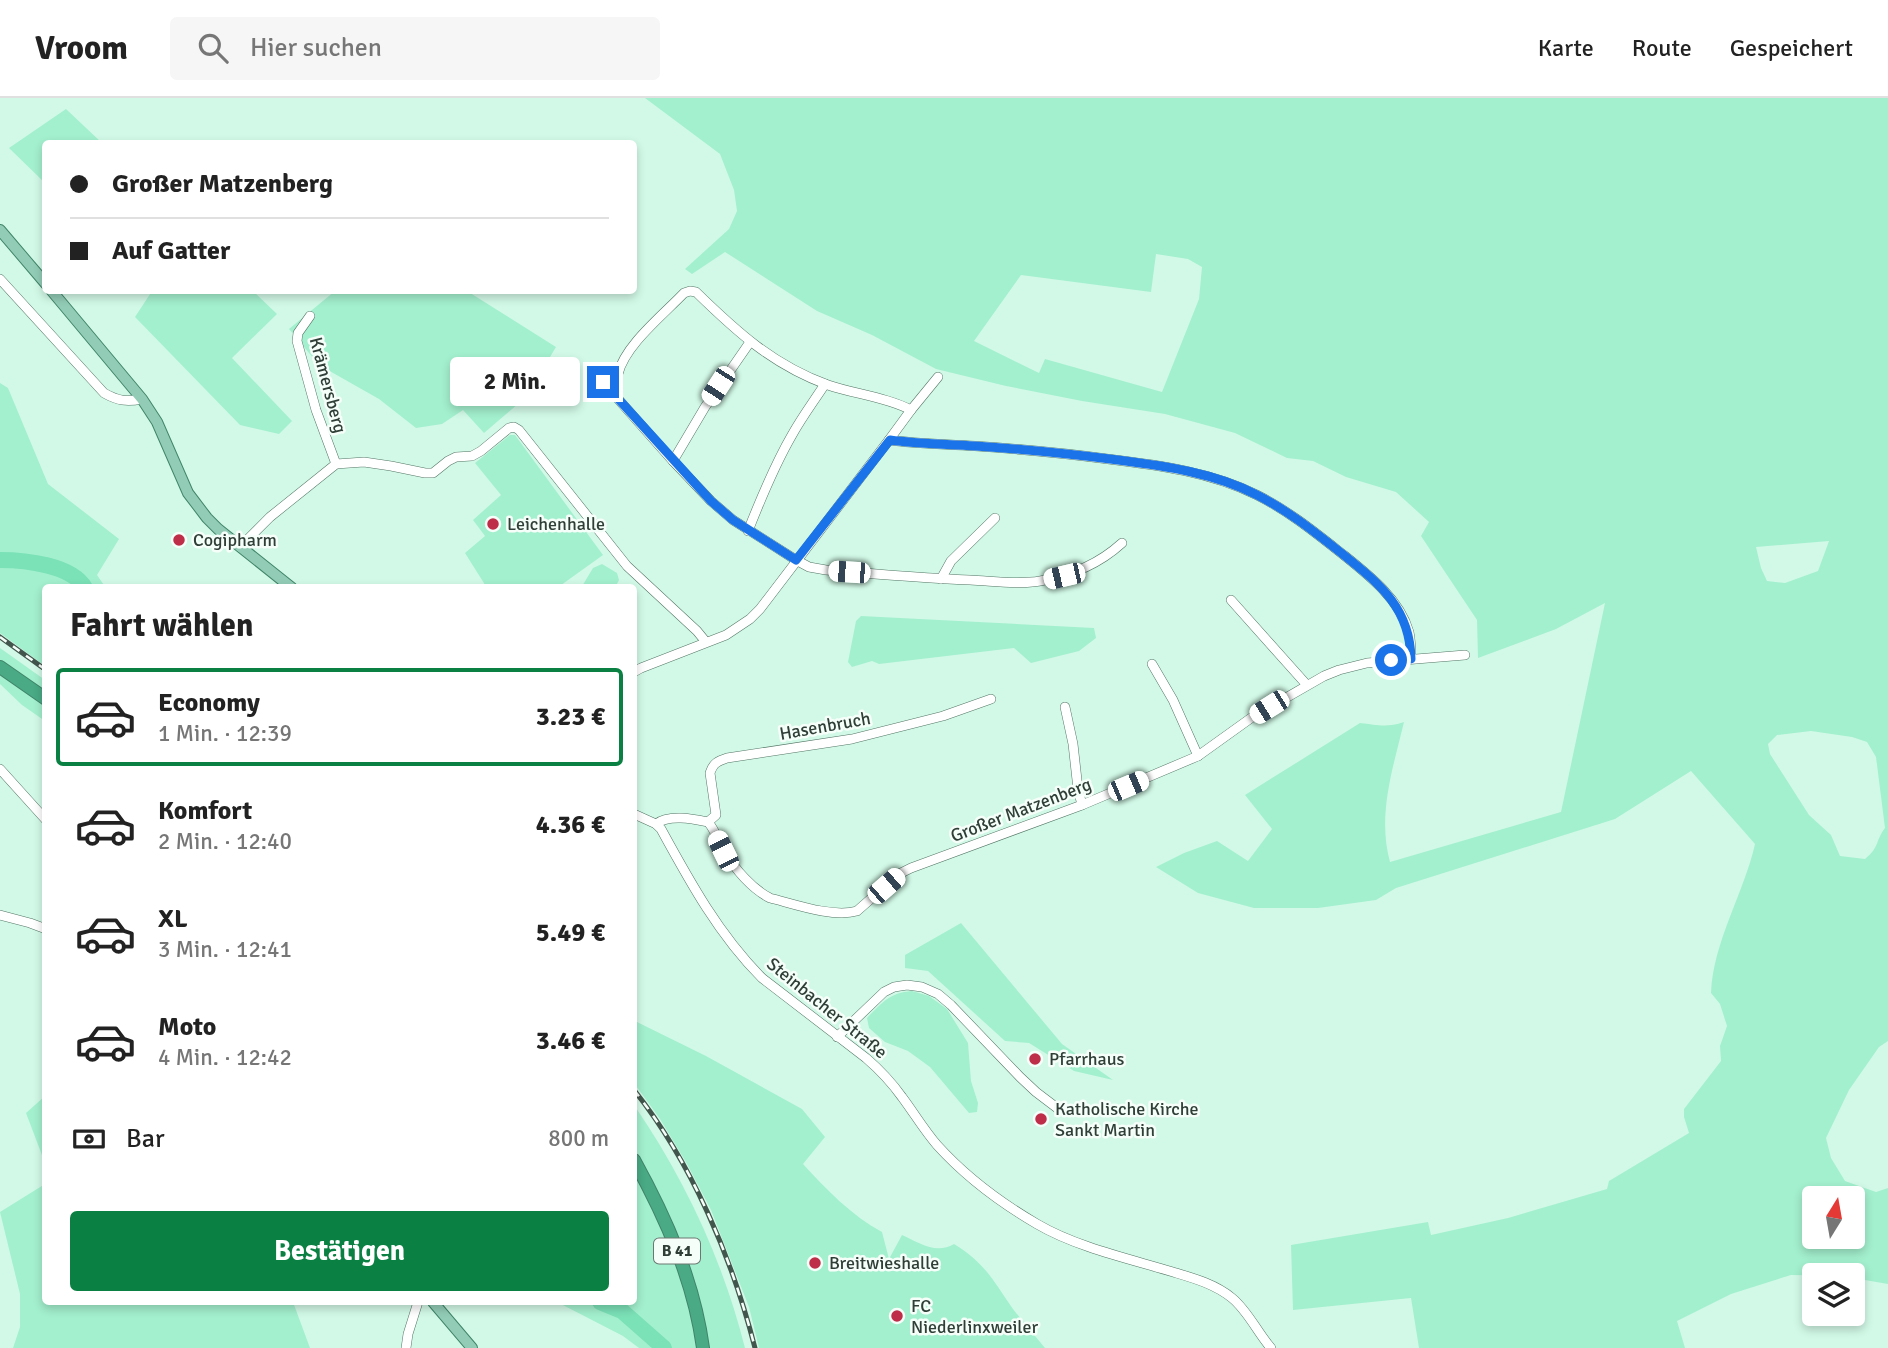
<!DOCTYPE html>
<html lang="de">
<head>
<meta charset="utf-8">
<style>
	body { margin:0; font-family:Signika,sans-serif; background:#f6f6f6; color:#222; height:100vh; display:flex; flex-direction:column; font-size:26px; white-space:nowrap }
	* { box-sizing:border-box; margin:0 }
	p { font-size:23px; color:#767676 }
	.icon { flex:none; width:38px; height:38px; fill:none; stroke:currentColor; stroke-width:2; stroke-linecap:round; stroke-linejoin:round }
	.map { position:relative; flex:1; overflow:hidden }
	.details { position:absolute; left:42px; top:486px; width:595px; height:721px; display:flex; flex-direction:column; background:#fff; border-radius:7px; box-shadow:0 4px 10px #0003 }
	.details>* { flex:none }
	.top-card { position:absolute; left:42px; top:42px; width:595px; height:154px; border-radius:7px; box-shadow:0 4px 10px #0003; display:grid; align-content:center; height:154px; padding:0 28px; background:#fff }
	.needle { width:46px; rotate:11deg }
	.buttons { position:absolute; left:1802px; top:1088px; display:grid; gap:14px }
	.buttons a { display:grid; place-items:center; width:63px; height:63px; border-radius:7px; background:#fff; box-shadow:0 4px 10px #0003; font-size:35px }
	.end { position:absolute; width:32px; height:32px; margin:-16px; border:9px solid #1a73e8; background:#fff; box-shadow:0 0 0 4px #fff }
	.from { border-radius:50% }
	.bubble { position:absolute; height:49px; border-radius:7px; background:#fff; box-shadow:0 4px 10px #0003; font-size:23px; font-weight:800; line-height:49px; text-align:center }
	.car { position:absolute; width:21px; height:42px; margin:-21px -10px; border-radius:9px; box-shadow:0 0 5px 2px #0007; background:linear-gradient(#fff 24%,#345 0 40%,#fff 0 76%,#345 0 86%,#fff 0) }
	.top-card b { display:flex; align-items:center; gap:24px; height:66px; font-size:26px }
	.top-card b+b { border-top:2px solid #e0e0e0 }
	.top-card i { width:18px; height:18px; background:#222 }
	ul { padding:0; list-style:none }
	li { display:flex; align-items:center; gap:21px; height:98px; margin:0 14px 10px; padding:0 14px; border:4px solid transparent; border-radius:7px }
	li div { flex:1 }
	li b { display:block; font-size:26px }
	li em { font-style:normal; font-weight:800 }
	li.on { border-color:#0b8043 }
	li>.icon { width:63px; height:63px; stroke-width:1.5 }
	h2 { padding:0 28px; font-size:32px; line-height:84px }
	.pay { display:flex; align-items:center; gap:18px; height:77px; padding:0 28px; font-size:26px }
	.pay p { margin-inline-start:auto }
	.action { display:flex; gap:14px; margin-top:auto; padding:14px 28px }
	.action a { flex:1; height:80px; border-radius:7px; background:#0b8043; color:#fff; font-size:28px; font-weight:800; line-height:80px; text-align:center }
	header { display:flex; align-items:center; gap:42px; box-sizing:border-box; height:98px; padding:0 35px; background:#fff; border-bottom:2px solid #e0e0e0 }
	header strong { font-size:33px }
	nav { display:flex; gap:38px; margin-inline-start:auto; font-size:24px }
	.search { width:490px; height:63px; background:#f6f6f6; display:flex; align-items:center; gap:18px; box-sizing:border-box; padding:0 24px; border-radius:7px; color:#767676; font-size:26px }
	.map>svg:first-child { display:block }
	.green { fill:#a3f0ce; fill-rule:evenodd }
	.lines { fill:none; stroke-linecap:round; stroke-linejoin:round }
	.river { stroke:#7be1b7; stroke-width:16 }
	.minor-casing { stroke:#537666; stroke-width:10 }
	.major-casing { stroke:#40856a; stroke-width:12 }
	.highway-casing { stroke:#40856a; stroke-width:14 }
	.minor { stroke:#fff; stroke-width:9 }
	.major { stroke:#92ccb6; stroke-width:10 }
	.highway { stroke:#49aa85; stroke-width:12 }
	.rail-casing { stroke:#43564d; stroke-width:5 }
	.rail { stroke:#f6fefa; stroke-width:2.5; stroke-dasharray:8; stroke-linecap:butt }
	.route { stroke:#1a73e8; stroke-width:9 }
	.poi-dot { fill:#be2e49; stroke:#f6fefa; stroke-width:2.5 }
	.labels { text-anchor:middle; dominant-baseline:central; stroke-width:5; stroke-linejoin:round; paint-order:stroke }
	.shield { fill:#f6fefa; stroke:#6b7872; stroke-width:2 }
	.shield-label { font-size:16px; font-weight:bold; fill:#2f3f38 }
	.street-label { font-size:18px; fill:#2f3f38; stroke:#f6fefa }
	.poi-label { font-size:18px; fill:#2f3f38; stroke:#f6fefa; text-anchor:start }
</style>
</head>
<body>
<header>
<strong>Vroom</strong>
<div class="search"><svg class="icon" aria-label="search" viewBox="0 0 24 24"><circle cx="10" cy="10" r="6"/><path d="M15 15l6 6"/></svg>Hier suchen</div>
<nav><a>Karte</a><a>Route</a><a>Gespeichert</a></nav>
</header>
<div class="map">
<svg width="1888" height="1250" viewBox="0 0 1888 1250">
	<rect width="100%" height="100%" fill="#d2f9e7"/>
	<!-- green -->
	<g class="green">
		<path d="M645,0H1888V943L1879,949L1849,992L1826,1040L1831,1060L1845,1083L1876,1094L1888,1090V1186L1853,1180V1178L1791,1177L1731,1196L1677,1223L1685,1250H1419L1411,1200L1293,1212L1291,1147L1428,1124L1431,1137L1508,1120L1607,1091L1609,1083L1689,1035L1684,1019V1011L1721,963L1720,948L1727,928L1720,906L1711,895C1713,844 1744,795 1755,746L1691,673L1615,721L1396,790L1376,802L1318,810H1254L1198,795L1156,769L1184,755L1217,743L1248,763L1272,731L1245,697L1360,625C1378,627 1386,630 1404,624C1393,670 1377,717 1390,764L1561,714L1605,505L1556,531L1478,560L1477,522L1421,438L1429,424L1396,394L1346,379L1313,363L1287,360L1235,335L1165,316L1082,303L1006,288L936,271L872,237L817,213L725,154L692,176L685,171L729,131L737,113L734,92L720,56ZM1156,156L1188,161L1202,169L1199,201L1162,294L1045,261L1039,275L974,243L1021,177L1151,194ZM1829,443L1818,473L1785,485L1767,483L1761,470L1756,449ZM1811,633L1852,639L1867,644L1876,659L1885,730C1875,743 1880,749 1865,761L1840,758L1831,737L1809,717L1770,656L1768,646L1777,637ZM1815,1101H1853V1139H1815Z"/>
		<polygon points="66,11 102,45 46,46 45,85 9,50"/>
		<polygon points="152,193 253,193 277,216 232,260 292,323 279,336 240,327 135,219"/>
		<polygon points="335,193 467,193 556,249 526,299 484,335 463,312 442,326 416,330 379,301 319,267 289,231"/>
		<polygon points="0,285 8,290 48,386 119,441 97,477 106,490 46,490 45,568 0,535"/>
		<polygon points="510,337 515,337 603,457 557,490 487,490 465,455 485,438 473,422 501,397 475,365"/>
		<polygon points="602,466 617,475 619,482 615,490 581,490 593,470"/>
		<polygon points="861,518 1094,530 1096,540 1079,553 1031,565 1014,550 879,566 872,563 852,569 848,564 856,523"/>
		<polygon points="0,550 45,582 45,623 22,607 0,586"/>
		<polygon points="961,825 1062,946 1113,982 1074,973 1029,945 1005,943 928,873 905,870 905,857"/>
		<path d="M912,893L929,898L947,911L968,945L971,983L978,1005L977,1014L969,1015L930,969L908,953L885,944L869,930L867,920C883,904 889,895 912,893Z"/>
		<path d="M634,920L637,924L706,958L802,1011L825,1039L803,1066C826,1091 852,1118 882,1134L889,1161L902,1137C918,1144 936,1157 954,1146C986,1166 992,1181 1013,1211C1023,1224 1034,1237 1045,1250H759L749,1209L711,1112L687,1066L660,1021L634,985Z"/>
		<polygon points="45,998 45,1065 26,1015"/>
		<path d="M634,1007C685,1081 723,1163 745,1250H639L623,1238L557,1204H634Z"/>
		<polygon points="45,1086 46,1204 293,1204 310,1250 13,1250 20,1229 20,1196 0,1114"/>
	</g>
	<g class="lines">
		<!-- river -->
		<g class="river">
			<path d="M0,462C25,462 72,467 85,490"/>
			<polyline points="600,1204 622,1213 664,1250"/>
		</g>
		<!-- minor casing -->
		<g class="minor-casing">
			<g id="minor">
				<path d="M0,181L104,295C118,303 127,304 142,301"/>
				<polyline points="310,218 298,235 297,243 316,312 336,366"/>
				<path d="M603,284L673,363L711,403L733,422L796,462L809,469L826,472C874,476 922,480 970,482C993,483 1018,487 1040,483C1070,478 1099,466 1122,445"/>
				<path d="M616,298C617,291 616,283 618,276C625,247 663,217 684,195L690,193L696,194C737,234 773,267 828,287C854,296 886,299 911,312"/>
				<path d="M889,342C918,346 946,346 975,348C1019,351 1063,355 1108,361C1158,367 1211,374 1257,397C1289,413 1317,436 1345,458C1370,478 1400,502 1409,534C1411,543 1411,552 1411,561"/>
				<polyline points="673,363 705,309 750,244"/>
				<path d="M748,433C761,400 774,368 792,337C802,319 814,303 825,286"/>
				<polyline points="240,449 270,419 336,366 364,364 391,368 425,375 433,375 448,363 456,359 472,358 481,353 509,330 514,329 519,332 627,468 697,533 706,544"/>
				<polyline points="941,481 951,463 995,420"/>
				<polyline points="1231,502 1306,586"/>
				<polyline points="1152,566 1173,602 1198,658"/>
				<polyline points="634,574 641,570 726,537 750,521 760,511 889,342 911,312 938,279"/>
				<polyline points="1065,609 1073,646 1078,691 1082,707"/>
				<polyline points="0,671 46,722"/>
				<path d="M634,716L656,726L661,731C690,784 719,837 762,880L866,960C880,972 892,985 902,999C914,1015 924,1032 937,1047C965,1078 1001,1105 1037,1126C1076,1149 1130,1161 1173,1174C1193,1180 1215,1186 1232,1200C1248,1213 1257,1234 1271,1250"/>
				<path d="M708,724L716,717L710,675C713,665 718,663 727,660L852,641L943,618L991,601"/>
				<path d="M656,726C669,716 693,721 708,724C716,733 718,744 724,753C735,771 752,791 770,800C794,806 833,820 857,813L899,776L911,770L1082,707L1198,658L1251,620L1324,578L1339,572L1367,565L1465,557"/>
				<polyline points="0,817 30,825 46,831"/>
				<polyline points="837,939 884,894 894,889 907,887 922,889 938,896 951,907 1020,979 1036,994 1061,1013"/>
				<polyline points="406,1250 408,1236 418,1204"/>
			</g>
		</g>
		<!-- major casing -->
		<g class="major-casing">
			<g id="major">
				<polyline points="0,132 46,186"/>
				<polyline points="51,192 142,301 157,324 188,395 207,420 218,431 292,490"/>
				<polyline points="433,1204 472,1250"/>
			</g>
		</g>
		<!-- highway casing -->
		<g class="highway-casing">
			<g id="highway">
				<polyline points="0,569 46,601"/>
				<path d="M634,1062C666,1120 694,1183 703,1250"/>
			</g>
		</g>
		<!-- minor -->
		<use href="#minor" class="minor"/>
		<!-- major -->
		<use href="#major" class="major"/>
		<!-- highway -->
		<use href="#highway" class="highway"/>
		<!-- rail casing -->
		<g class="rail-casing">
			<g id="rail">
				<polyline points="0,539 46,572"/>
				<path d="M634,992C692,1065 732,1160 755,1250"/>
			</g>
		</g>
		<!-- rail -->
		<use href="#rail" class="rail"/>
	</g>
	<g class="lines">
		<!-- route -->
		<path class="route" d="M603,284L711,403L733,422L796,462L890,342C918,346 946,346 975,348C1023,351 1070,356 1118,362C1165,368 1215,375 1257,397C1289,413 1317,436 1345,458C1381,487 1410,511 1411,561L1391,562"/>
	</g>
	<!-- markers -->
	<g class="poi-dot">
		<circle cx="493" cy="426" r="7"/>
		<circle cx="179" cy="442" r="7"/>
		<circle cx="1035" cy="961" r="7"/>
		<circle cx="1041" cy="1021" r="7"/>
		<circle cx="815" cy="1165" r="7"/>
		<circle cx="897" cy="1218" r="7"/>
	</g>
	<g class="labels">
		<!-- shield labels -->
		<rect class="shield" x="654" y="1140.5" width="46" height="25" rx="5"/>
		<g class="shield-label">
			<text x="677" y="1153">B 41</text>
		</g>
		<!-- street labels -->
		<g class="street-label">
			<text transform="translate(328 287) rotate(75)">Krämersberg</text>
			<text transform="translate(825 628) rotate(-10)">Hasenbruch</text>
			<text transform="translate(1021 712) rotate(-21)">Großer Matzenberg</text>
			<text transform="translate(827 910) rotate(39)">Steinbacher Straße</text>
		</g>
		<!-- poi labels -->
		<g class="poi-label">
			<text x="507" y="426">Leichenhalle</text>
			<text x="193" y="442">Cogipharm</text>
			<text x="1049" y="961">Pfarrhaus</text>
			<text x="1055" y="1011">Katholische Kirche<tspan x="1055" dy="21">Sankt Martin</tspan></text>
			<text x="829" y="1165">Breitwieshalle</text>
			<text x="911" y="1208">FC<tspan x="911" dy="21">Niederlinxweiler</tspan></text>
		</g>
	</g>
</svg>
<div class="buttons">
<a><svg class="needle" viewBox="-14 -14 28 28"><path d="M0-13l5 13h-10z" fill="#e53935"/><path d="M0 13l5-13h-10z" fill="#767676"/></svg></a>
<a><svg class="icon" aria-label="layers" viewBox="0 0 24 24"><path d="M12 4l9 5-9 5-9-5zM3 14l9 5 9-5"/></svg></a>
</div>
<i class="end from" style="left:1391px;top:562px"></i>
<i class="end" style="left:603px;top:284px"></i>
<div class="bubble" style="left:450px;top:259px;width:130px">2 Min.</div>
<i class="car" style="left:718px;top:288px;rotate:213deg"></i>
<i class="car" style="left:849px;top:474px;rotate:274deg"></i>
<i class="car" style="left:1064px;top:478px;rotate:257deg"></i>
<i class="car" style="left:1269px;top:609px;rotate:238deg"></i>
<i class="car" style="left:1128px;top:688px;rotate:67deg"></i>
<i class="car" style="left:723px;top:753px;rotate:334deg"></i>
<i class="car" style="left:886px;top:788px;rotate:49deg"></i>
<div class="top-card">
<b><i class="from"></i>Großer Matzenberg</b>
<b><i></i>Auf Gatter</b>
</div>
<section class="details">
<h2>Fahrt wählen</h2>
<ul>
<li class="on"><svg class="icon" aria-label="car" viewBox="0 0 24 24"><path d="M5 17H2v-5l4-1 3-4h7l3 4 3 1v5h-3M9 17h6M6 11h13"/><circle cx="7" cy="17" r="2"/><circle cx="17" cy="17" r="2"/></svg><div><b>Economy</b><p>1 Min. · 12:39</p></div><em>3.23 €</em></li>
<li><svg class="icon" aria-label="car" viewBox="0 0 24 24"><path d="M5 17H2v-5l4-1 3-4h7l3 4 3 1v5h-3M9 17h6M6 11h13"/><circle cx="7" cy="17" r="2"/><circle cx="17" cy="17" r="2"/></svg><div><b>Komfort</b><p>2 Min. · 12:40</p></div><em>4.36 €</em></li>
<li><svg class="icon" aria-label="car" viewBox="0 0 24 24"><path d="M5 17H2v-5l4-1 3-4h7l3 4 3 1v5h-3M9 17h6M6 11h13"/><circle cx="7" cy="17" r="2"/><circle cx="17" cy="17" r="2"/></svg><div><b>XL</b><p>3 Min. · 12:41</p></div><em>5.49 €</em></li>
<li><svg class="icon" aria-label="car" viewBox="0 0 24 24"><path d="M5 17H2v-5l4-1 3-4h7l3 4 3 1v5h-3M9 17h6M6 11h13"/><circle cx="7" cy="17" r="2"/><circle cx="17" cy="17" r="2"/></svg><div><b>Moto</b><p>4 Min. · 12:42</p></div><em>3.46 €</em></li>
</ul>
<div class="pay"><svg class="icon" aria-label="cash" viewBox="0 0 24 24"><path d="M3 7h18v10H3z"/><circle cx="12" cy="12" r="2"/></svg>Bar<p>800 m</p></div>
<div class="action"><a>Bestätigen</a></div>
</section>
</div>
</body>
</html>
